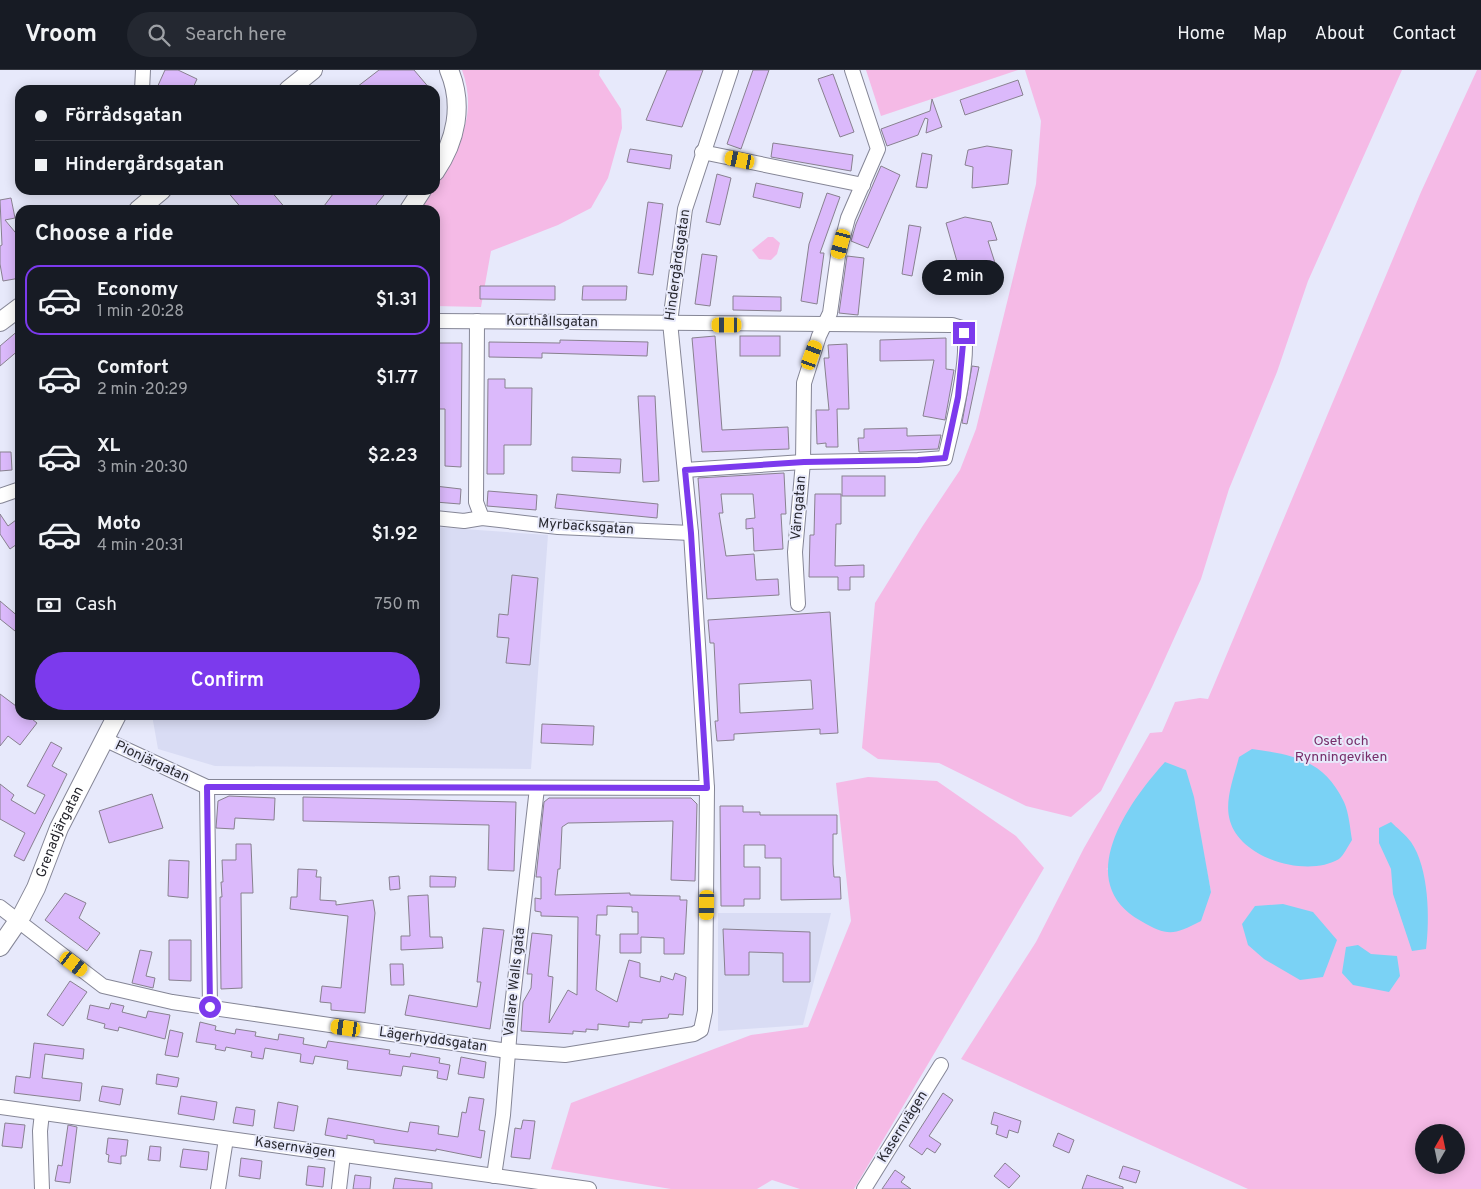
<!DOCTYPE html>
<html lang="en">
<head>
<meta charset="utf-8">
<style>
	body { margin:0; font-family:Overpass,sans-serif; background:#242831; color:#f1f3f6; height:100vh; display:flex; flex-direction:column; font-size:19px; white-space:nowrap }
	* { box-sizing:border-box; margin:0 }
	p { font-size:16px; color:#9ea1a6 }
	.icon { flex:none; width:28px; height:28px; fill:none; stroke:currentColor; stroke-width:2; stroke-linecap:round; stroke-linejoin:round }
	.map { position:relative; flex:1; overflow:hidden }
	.details { position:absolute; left:15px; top:135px; width:425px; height:515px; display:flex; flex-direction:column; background:#171b24; border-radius:15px; box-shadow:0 2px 12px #0003 }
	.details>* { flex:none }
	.hud { position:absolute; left:15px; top:15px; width:425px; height:110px; border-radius:15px; box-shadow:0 2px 12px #0003; display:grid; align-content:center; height:110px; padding:0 20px; background:#171b24 }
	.needle { width:32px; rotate:9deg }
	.controls { position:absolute; left:1415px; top:1054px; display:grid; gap:10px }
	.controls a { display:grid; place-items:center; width:50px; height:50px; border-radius:50%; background:#171b24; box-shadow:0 2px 12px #0003; font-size:25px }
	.end { position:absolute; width:22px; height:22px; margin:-11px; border:6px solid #7c3aed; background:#fff; box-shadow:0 0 0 2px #fff }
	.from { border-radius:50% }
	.bubble { position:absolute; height:35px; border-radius:18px; background:#171b24; box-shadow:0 2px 12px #0003; font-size:16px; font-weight:600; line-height:35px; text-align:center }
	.car { position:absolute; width:15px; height:30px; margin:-15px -8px; border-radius:6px; box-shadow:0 0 4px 1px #0007; background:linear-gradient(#f5c518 24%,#345 0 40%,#f5c518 0 76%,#345 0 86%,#f5c518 0) }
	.hud b { display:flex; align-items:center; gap:18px; height:48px; font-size:19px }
	.hud b+b { border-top:1px solid #363941 }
	.hud i { width:12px; height:12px; background:#f1f3f6 }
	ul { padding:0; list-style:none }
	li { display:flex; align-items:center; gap:15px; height:70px; margin:0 10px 8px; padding:0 10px; border:2px solid transparent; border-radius:15px }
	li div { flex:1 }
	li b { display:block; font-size:19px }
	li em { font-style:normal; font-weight:600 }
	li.on { border-color:#7c3aed }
	li>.icon { width:45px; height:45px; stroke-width:1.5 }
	h2 { padding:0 20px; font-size:22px; line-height:60px }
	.pay { display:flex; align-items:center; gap:12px; height:55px; padding:0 20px; font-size:19px }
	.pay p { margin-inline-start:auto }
	.primary-button { display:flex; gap:10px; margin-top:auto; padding:10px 20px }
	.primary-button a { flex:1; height:58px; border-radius:30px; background:#7c3aed; color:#fff; font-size:20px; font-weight:600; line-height:58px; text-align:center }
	header { display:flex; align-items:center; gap:30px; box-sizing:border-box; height:70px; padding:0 25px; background:#171b24; border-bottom:1px solid #363941 }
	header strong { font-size:24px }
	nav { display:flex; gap:28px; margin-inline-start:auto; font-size:18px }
	.search { width:350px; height:45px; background:#242831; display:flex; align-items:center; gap:12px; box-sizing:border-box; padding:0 18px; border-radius:28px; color:#9ea1a6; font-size:19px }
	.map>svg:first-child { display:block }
	.built { fill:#d9dcf4 }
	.green { fill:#f5bae6; fill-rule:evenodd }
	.water { fill:#7ad2f5 }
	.building { fill:#dbb9fb; stroke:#88818f; fill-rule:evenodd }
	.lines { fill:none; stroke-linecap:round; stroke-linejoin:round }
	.minor-casing { stroke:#858696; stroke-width:16 }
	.tertiary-casing { stroke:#858696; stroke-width:20 }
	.minor { stroke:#fff; stroke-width:14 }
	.tertiary { stroke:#fff; stroke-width:18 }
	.route { stroke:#7c3aed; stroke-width:6 }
	.labels { text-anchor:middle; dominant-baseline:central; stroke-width:4; stroke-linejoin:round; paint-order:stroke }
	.street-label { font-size:14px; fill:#28282f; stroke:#e7e9fb }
	.park-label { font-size:14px; fill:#772d69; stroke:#e7e9fb }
</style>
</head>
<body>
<header>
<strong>Vroom</strong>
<div class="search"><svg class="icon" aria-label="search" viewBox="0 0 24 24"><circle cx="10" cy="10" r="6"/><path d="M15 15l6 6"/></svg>Search here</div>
<nav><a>Home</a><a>Map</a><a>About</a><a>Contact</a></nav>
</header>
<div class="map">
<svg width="1481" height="1119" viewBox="0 0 1481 1119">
	<rect width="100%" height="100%" fill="#e7e9fb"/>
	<!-- built -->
	<g class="built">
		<polygon points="435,457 548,465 531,699 215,696 158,679 152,645 435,645"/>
		<polygon points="718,843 831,843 803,955 718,961"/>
	</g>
	<!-- green -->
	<g class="green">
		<path d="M462,0H600L599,5L621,39L622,58L608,108L591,138L558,155L491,181L481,237L435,236V140H415L430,120H435V112C460,76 478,44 462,0Z"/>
		<polygon points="866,0 1018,0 881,46"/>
		<polygon points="1025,0 1402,0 1308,211 1277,302 1229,419 1201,509 1152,617 1101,721 1071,747 1026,736 939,693 878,689 862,678 875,533 922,457 960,400 976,359 1036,114 1041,51"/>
		<path d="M1477,0H1481V1119H1248L961,989L1036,872L1084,778L1150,663L1162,662L1175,632L1200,628L1208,629L1421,122ZM1202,777L1211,822L1106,799ZM1424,1062H1456V1095H1424Z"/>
		<polygon points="768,167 773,167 780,173 777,184 771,190 759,189 752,180"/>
		<polygon points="868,707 937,711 1016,766 1044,798 854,1119 800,1119 772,1110 757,1119 671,1119 551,1099 571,1033 751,965 808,957 851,851 836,713"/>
	</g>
	<!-- water -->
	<g class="water">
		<path d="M1252,679C1294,685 1324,690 1344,732C1349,743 1350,758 1352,770C1348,776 1344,785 1339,789C1307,808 1241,789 1230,751C1224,731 1234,707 1239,687Z"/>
		<path d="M1165,692L1186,700L1194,727L1211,822L1201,851C1174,865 1168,867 1141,851C1072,812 1127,734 1165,692Z"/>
		<path d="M1391,752C1397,758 1406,765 1411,772C1429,798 1430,849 1426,879L1412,881L1393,824L1391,799L1379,773V758Z"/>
		<polygon points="1283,834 1313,842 1337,870 1323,907 1300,910 1264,889 1248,875 1242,854 1255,836"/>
		<polygon points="1358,875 1371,884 1397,886 1400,906 1389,922 1353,915 1342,903 1346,877"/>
	</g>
	<!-- building -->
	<g class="building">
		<polygon points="165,0 178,0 197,9 192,20 156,20"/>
		<polygon points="379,0 414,0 431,20 353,20"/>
		<polygon points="667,0 703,0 682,57 646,50"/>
		<polygon points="753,0 769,0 741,79 727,74"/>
		<polygon points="833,4 854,62 840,67 818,9"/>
		<polygon points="1018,10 1023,25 965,45 960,30"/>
		<polygon points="932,29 942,57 926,63 928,49 925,48 918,65 887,76 881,59 930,41"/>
		<polygon points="773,73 853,85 851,101 771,87"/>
		<polygon points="987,76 1012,80 1008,114 972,118 973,97 965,95 968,80"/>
		<polygon points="630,79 672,85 670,99 627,92"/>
		<polygon points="922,83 932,85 927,118 916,117"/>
		<polygon points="881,96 900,105 868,178 851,171 856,154"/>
		<polygon points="717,104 731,108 720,155 706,152"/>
		<polygon points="756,113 803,123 800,138 753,127"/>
		<polygon points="226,120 270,120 287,140 243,140"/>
		<polygon points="336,120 388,120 372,140 321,140"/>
		<polygon points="827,123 840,127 820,183 824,183 817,234 801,231 809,174"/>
		<polygon points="11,128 15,148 5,150 20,168 20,208 3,211 0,194 0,176 2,175 0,130"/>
		<polygon points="648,132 663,134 653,205 638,203"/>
		<polygon points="965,147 991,152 997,170 988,171 997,199 996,216 943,215 943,202 960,202 946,153"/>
		<polygon points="909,155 921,157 912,206 902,204"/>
		<polygon points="702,184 717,186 710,236 695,234"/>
		<polygon points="847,186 864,188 858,245 839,243"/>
		<polygon points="480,216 555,216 555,230 480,229"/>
		<polygon points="583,216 627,216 626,230 582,230"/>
		<polygon points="733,226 781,227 781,241 733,240"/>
		<polygon points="20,259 20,279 0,296 0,276"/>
		<polygon points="715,266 722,360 788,357 789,379 702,382 692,268"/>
		<rect x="740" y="266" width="40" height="20"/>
		<polygon points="946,268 946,299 954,300 945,350 923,346 934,290 880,291 880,270"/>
		<polygon points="560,270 648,272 647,286 542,283 542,288 489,287 489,272 560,273"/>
		<polygon points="435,273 462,273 461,397 445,396 445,339 438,339 438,288 435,288"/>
		<polygon points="847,274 849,339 837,339 838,377 826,377 826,373 817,374 816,340 829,340 824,288 829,288 828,275"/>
		<polygon points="972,296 979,297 967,354 962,353"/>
		<polygon points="488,309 505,309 505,318 532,318 531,375 504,375 504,404 487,404"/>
		<polygon points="638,326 655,326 659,411 643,412"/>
		<polygon points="907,358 907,366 941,365 938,379 859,382 858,368 864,368 864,359"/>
		<polygon points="0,382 11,382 12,400 0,401"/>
		<polygon points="572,387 621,389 620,403 572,401"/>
		<polygon points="784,403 786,444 781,444 783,479 754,481 753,458 746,459 746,449 755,448 753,424 721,424 723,443 719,443 726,486 754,484 756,510 778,509 779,525 707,529 698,408"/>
		<rect x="842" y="406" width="43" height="20"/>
		<polygon points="435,416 461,419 460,434 435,432"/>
		<polygon points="488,421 537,425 536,440 487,436"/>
		<polygon points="557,424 658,434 657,448 555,438"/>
		<polygon points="815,424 841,424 841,454 836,454 835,496 864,495 864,507 850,507 850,520 838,520 838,507 809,507 810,465 814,465"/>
		<polygon points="0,444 8,456 20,447 20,472 10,479 0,464"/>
		<polygon points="512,505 538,508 530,595 506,593 509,568 497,567 499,544 508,545"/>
		<polygon points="0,531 20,548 20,565 0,549"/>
		<path d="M830,542L838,663L820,664V659L734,664V670L717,671L715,651H718L714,573H710L708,550ZM811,610L813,639L740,643L739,614Z"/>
		<polygon points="0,624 20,639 20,645 27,645 37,653 20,675 8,666 0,676"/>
		<polygon points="542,654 594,656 593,675 541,673"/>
		<polygon points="51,672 62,678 52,696 67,704 24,791 14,786 25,763 0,749 0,714 14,725 11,730 35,744 45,725 27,716"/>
		<polygon points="152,724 163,758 109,773 99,741"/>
		<polygon points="229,726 275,728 274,750 235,748 234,759 216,758 218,731"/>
		<polygon points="303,727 516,732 514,801 488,800 489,755 303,751"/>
		<polygon points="549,728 691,728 697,734 695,811 671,810 673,751 568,753 562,757 560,799 558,799 555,825 630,823 630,825 680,826 680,830 687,830 684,884 664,884 664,868 641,867 641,883 620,883 620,864 638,864 638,842 632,842 632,837 607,836 607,845 597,845 596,865 600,865 596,920 617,932 629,890 640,893 640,907 660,912 661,906 673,910 675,903 686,907 683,945 669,944 668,948 642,950 642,953 629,952 629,957 598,954 598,960 586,959 586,962 573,961 573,964 521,961 523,932 531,918 532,904 527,904 532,863 552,865 548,906 553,907 549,953 568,920 577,925 578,847 541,846 541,842 535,841 535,828 541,829 541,807 536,807 544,732"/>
		<polygon points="720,736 743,736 743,742 760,742 760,745 837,745 837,764 833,764 833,794 834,807 840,807 841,829 781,830 781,788 765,788 765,775 744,775 744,797 760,797 760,829 744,829 744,836 721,836"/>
		<polygon points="236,774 251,774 253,823 241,823 242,918 221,919 220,827 222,827 221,812 223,812 222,790 236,790"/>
		<polygon points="169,790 189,791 188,828 168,826"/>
		<polygon points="298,799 317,800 316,807 321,807 320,830 336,831 336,835 373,830 375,843 365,943 331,940 331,933 320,932 322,916 341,918 348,846 290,839 291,827 297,827"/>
		<polygon points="399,806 400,819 390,820 389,807"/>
		<polygon points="430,806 456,807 455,817 430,817"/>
		<polygon points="65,823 86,833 79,848 100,863 87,881 45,850"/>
		<polygon points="428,825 430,867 442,867 443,878 401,880 401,866 410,866 408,826"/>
		<polygon points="483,858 504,860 490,959 405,945 409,925 477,937 481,912 477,912"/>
		<polygon points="723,859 810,862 810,912 783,912 783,883 749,882 749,905 725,905"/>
		<polygon points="169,870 191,870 191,911 169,910"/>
		<polygon points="140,880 152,882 146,906 155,908 153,918 132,913"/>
		<polygon points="390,894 403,894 404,915 391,915"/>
		<polygon points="70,911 87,922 63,956 47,945"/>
		<polygon points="111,933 124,936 122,942 146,948 148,941 170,945 165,969 119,957 118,961 104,958 105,954 87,949 90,935 109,939"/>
		<polygon points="200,952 216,956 215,960 235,964 236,959 256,962 255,966 278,970 279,964 304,968 303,974 326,978 328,971 390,980 389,984 410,987 411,983 440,988 439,993 450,995 447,1010 437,1008 438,1001 403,996 401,1006 347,999 348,991 315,986 313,994 300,992 301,984 265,978 263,989 251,987 252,982 226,977 225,981 215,979 216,975 196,972"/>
		<polygon points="170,960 183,963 178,987 165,985"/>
		<polygon points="34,973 84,979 83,989 45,984 42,1008 82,1013 80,1031 14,1023 16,1006 30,1008"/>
		<polygon points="461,987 486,992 484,1008 458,1004"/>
		<polygon points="157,1004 179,1008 177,1017 156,1014"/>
		<polygon points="102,1016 123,1019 120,1035 99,1031"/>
		<polygon points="943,1023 953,1030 929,1066 941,1074 935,1083 927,1078 922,1085 909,1076"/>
		<polygon points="181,1026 217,1032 214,1050 178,1044"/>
		<polygon points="469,1027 484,1029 479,1060 485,1061 481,1088 436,1079 436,1081 374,1073 374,1070 347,1065 347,1069 325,1065 328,1048 408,1062 410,1052 439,1056 438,1064 458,1067 462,1042 466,1043"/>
		<polygon points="278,1032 298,1036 294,1061 274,1058"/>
		<polygon points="236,1037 255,1040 253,1056 233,1053"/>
		<polygon points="994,1042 1021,1051 1018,1063 1009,1060 1007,1068 996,1064 998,1056 991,1054"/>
		<polygon points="523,1050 535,1051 530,1089 511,1087 515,1058 521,1059"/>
		<polygon points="5,1053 25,1055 22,1078 2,1076"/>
		<polygon points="68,1055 77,1057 70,1113 55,1111 58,1095 62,1096"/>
		<polygon points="1058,1063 1074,1070 1069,1083 1053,1076"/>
		<polygon points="108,1068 128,1070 126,1086 121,1086 121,1094 108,1092 109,1085 106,1084"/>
		<polygon points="150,1076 161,1077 160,1091 148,1090"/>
		<polygon points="183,1079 209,1082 207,1100 180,1097"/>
		<polygon points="241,1088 262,1091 260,1109 239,1106"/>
		<polygon points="1005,1093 1020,1106 1009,1118 994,1106"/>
		<polygon points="308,1096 325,1098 323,1117 306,1115"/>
		<polygon points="1123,1096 1140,1101 1136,1113 1119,1108"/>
		<polygon points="895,1100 905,1107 901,1112 911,1119 882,1119"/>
		<polygon points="355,1105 371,1107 370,1119 353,1119"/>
		<polygon points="1087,1105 1123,1117 1123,1119 1082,1119"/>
		<polygon points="395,1108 432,1113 432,1119 393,1119"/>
	</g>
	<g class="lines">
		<!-- minor casing -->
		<g class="minor-casing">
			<g id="minor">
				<polyline points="142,20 143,0"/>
				<polyline points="702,82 863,115"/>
				<path d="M435,251L952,255L962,258C973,281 951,361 945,388L918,390L803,392L685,400"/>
				<polyline points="477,251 476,432 482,448 558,457 691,463"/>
				<polyline points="0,426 20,419"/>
				<polyline points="435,448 464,451 482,448"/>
				<polyline points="798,534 795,482 803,392 804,313 819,266 830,243 838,186 848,148 878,79 852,0"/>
				<polyline points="106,670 207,717 707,718"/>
				<polyline points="207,717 210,937"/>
				<polyline points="0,837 103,916 172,932 508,981 565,985 694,964 701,960 705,941 707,718 691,463 670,252 685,139 731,0"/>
				<polyline points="0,1037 589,1119"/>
				<polyline points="42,1043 40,1061 42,1119"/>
				<polyline points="494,1106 503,1045 511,945 537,718"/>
				<polyline points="218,1119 226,1069"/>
				<polyline points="339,1119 343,1085"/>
				<polyline points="864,1119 941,995"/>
			</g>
		</g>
		<!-- tertiary casing -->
		<g class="tertiary-casing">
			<g id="tertiary">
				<polyline points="288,20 313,0"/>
				<path d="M435,102C456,71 464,35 449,0"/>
				<polyline points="138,140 162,120"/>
				<polyline points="409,140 422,120"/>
				<polyline points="0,252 20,237"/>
				<path id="s1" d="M0,877L22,845L36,818L59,758L117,645"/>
			</g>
		</g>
		<!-- minor -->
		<use href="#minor" class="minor"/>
		<!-- tertiary -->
		<use href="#tertiary" class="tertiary"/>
	</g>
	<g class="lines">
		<!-- route -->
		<polyline class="route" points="210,937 207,717 707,718 691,463 685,400 804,392 918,390 945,388 958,327 964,263"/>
	</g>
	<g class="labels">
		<!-- street labels -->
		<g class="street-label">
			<text transform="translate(678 195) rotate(-82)">Hindergårdsgatan</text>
			<text transform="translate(552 252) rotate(1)">Korthållsgatan</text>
			<text transform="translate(799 438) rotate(-85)">Värngatan</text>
			<text transform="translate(586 457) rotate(4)">Myrbacksgatan</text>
			<text transform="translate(152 692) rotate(25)">Pionjärgatan</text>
			<text stroke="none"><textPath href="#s1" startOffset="130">Grenadjärgatan</textPath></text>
			<text transform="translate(515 912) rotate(-84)">Vallare Walls gata</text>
			<text transform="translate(433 970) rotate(8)">Lägerhyddsgatan</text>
			<text transform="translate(903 1057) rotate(-58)">Kasernvägen</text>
			<text transform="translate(295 1078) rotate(8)">Kasernvägen</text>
		</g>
		<!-- park labels -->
		<g class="park-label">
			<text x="1341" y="671">Oset och<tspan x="1341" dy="16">Rynningeviken</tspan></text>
		</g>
	</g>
</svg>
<div class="controls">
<a><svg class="needle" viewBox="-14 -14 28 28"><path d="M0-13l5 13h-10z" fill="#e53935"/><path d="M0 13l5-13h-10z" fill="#9ea1a6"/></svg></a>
</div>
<i class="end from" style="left:210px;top:937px"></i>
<i class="end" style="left:964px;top:263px"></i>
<div class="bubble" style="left:922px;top:190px;width:82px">2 min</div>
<i class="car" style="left:740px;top:90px;rotate:282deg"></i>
<i class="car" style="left:841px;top:174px;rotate:195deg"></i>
<i class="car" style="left:727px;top:255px;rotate:270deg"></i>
<i class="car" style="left:812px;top:285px;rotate:20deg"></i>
<i class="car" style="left:707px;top:835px;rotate:181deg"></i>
<i class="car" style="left:74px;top:894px;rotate:127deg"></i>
<i class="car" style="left:346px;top:958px;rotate:278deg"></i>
<div class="hud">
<b><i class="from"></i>Förrådsgatan</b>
<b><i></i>Hindergårdsgatan</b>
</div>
<section class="details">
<h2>Choose a ride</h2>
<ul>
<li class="on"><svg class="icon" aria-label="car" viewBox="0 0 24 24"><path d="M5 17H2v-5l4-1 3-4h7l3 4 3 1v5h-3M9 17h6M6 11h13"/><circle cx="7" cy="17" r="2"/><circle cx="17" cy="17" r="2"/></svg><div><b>Economy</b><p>1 min · 20:28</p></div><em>$1.31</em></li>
<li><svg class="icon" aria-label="car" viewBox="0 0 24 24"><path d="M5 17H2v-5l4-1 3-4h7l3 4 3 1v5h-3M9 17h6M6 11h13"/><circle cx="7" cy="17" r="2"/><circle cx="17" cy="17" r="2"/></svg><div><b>Comfort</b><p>2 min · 20:29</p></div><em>$1.77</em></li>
<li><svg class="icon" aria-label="car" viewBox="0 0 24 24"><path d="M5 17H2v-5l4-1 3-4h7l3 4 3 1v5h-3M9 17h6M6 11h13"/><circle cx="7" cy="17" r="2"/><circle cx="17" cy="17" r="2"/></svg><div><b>XL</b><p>3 min · 20:30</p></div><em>$2.23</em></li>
<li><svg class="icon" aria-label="car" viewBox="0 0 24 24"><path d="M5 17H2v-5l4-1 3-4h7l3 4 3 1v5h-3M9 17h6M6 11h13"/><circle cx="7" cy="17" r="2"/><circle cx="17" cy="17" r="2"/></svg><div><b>Moto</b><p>4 min · 20:31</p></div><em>$1.92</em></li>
</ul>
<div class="pay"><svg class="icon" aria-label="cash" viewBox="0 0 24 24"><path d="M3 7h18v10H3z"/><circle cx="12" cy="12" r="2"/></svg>Cash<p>750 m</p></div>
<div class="primary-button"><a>Confirm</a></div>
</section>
</div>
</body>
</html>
